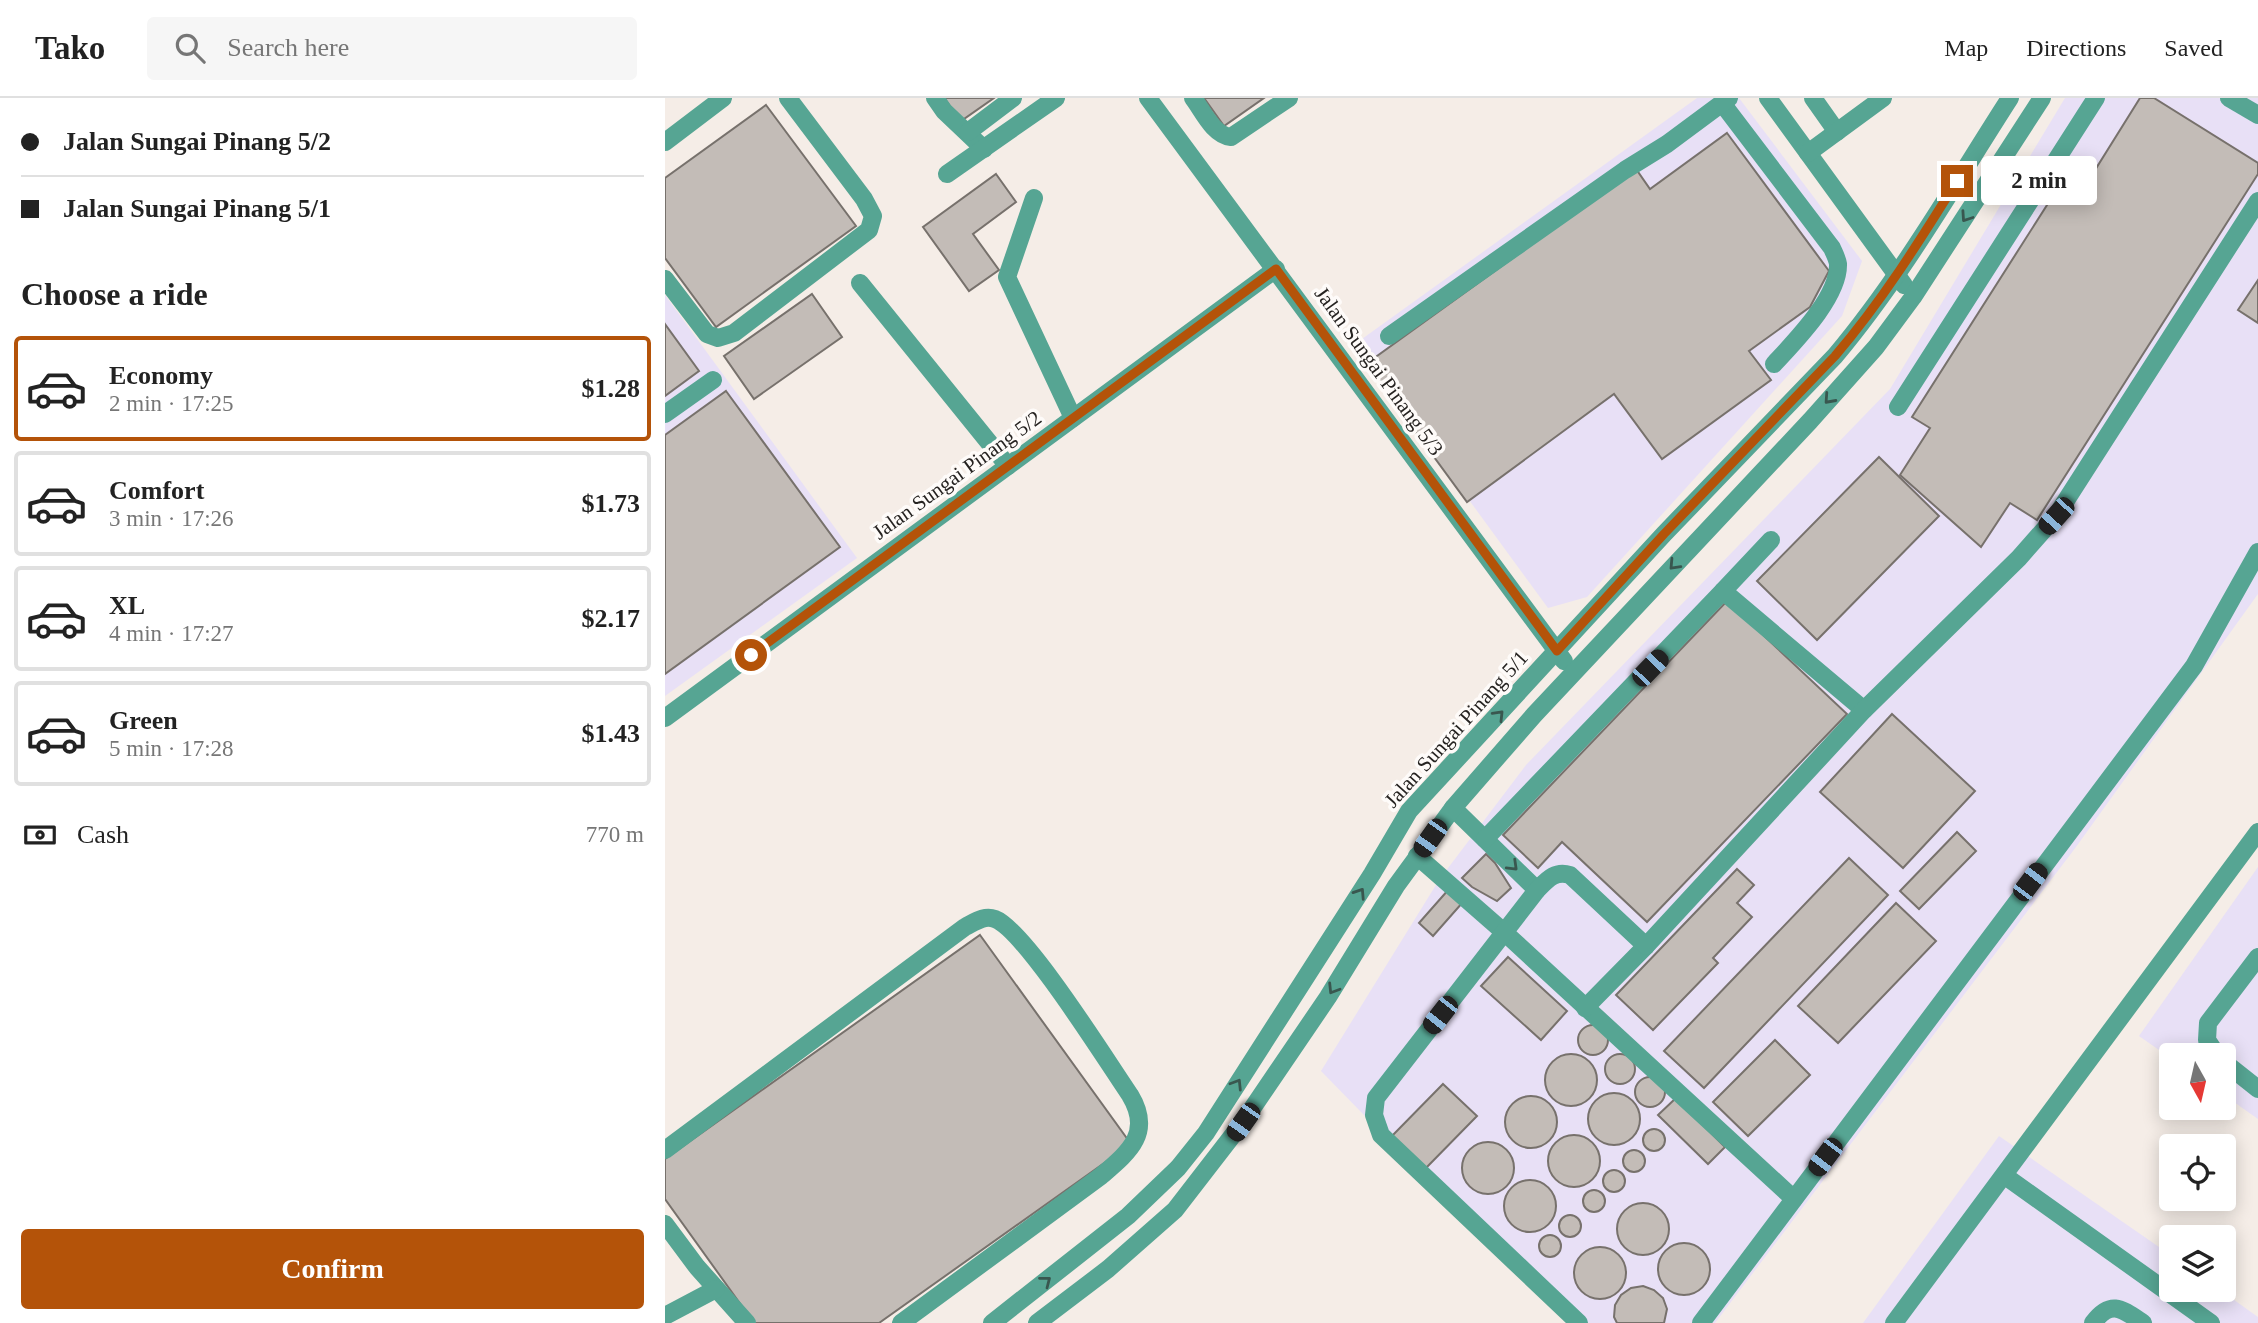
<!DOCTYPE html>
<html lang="en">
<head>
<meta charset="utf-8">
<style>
	body { margin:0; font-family:"Times New Roman",serif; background:#f6f6f6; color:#222; height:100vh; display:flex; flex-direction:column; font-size:26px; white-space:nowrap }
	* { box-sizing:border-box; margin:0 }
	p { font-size:23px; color:#767676 }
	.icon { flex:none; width:38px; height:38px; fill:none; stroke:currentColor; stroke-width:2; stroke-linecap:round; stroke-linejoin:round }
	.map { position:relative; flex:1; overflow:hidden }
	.details { display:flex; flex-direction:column; background:#fff; width:665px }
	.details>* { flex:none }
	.guide { display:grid; align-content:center; height:154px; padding:0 21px; background:#fff }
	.needle { width:46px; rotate:172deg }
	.tools { position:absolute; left:1494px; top:945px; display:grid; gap:14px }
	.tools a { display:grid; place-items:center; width:77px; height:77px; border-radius:7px; background:#fff; box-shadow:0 4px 18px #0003; font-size:35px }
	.end { position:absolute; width:32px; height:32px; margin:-16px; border:9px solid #b45309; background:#fff; box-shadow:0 0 0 4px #fff }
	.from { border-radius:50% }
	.bubble { position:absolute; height:49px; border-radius:7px; background:#fff; box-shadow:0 4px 18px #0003; font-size:23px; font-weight:700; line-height:49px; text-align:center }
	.car { position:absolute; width:21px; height:42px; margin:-21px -10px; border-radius:9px; box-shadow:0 0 5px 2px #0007; background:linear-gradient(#222 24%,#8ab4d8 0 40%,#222 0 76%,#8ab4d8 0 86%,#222 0) }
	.guide b { display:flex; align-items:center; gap:24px; height:66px; font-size:26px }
	.guide b+b { border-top:2px solid #e0e0e0 }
	.guide i { width:18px; height:18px; background:#222 }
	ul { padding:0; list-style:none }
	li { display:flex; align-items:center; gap:21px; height:105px; margin:0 14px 10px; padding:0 7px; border:4px solid #e0e0e0; border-radius:7px }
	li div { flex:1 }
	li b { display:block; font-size:26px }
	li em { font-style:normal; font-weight:700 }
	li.active { border-color:#b45309 }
	li>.icon { width:63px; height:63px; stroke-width:1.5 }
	h2 { padding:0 21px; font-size:32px; line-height:84px }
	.pay { display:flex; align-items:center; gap:18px; height:77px; padding:0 21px; font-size:26px }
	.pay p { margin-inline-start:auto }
	.button { display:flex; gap:14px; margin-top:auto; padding:14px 21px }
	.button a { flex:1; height:80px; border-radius:7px; background:#b45309; color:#fff; font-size:28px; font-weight:700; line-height:80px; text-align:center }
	header { display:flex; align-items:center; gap:42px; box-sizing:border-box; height:98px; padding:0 35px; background:#fff; border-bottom:2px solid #e0e0e0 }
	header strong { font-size:33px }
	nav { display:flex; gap:38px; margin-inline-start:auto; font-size:24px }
	.search { width:490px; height:63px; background:#f6f6f6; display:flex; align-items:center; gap:18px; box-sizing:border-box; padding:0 24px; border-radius:7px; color:#767676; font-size:26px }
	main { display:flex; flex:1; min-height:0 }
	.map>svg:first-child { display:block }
	.industrial { fill:#e8e0f6 }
	.building { fill:#c3bcb7; stroke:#77716c; stroke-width:2 }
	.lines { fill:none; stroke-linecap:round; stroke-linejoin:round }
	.minor { stroke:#56a593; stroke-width:18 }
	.oneway { stroke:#39574f }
	.route { stroke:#b45309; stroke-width:9 }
	.labels { text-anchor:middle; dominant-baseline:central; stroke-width:7; stroke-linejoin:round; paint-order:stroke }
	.street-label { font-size:21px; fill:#262321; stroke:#fefbf9 }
</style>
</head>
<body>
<header>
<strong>Tako</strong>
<div class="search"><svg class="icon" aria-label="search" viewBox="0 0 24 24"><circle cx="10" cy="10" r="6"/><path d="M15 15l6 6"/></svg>Search here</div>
<nav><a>Map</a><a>Directions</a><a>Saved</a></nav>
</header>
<main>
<section class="details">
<div class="guide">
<b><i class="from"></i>Jalan Sungai Pinang 5/2</b>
<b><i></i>Jalan Sungai Pinang 5/1</b>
</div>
<h2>Choose a ride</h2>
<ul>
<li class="active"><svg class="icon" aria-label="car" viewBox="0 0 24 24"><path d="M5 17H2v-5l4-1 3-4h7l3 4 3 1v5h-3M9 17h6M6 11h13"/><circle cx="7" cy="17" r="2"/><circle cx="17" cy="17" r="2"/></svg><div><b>Economy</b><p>2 min · 17:25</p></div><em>$1.28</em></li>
<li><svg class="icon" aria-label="car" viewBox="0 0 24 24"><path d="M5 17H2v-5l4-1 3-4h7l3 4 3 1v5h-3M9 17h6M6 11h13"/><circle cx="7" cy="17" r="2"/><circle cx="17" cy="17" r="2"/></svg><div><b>Comfort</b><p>3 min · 17:26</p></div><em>$1.73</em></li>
<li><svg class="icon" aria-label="car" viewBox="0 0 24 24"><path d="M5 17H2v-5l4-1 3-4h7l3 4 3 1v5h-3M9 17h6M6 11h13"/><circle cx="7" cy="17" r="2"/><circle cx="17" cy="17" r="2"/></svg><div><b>XL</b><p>4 min · 17:27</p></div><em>$2.17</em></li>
<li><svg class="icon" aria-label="car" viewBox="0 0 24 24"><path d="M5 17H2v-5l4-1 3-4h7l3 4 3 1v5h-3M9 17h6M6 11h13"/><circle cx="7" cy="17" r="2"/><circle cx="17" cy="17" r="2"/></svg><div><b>Green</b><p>5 min · 17:28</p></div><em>$1.43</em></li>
</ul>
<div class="pay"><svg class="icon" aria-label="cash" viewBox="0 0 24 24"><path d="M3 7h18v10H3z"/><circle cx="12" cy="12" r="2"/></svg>Cash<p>770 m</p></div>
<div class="button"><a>Confirm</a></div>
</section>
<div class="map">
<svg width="1593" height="1225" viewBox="0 0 1593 1225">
	<rect width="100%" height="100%" fill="#f5ede7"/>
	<!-- industrial -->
	<g class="industrial">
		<polygon points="1032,0 1074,0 1197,163 1177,218 922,499 883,510 690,246"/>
		<polygon points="1400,0 1593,0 1593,496 1411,749 1050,1225 902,1225 656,973 774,782 861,667 1225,291"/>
		<polygon points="0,197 192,460 0,598"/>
		<polygon points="1593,769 1593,1021 1559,997 1559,957 1507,957 1507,961 1474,938"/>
		<polygon points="1334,1038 1507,1158 1507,1192 1555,1192 1593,1219 1593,1225 1198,1225"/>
	</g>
	<!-- building -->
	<g class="building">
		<polygon points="279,0 329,0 296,23"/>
		<polygon points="539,0 599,0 559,28"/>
		<polygon points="1475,0 1489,0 1593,65 1593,76 1372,422 1345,405 1316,449 1235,377 1265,330 1247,319 1412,60 1430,72"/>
		<polygon points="101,7 191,128 51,229 0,160 0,80"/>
		<polygon points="1062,35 1164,173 1145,209 1084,253 1106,282 997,361 949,296 802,404 701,266 971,71 985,91"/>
		<polygon points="331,76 351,104 308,136 334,172 304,193 258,129"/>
		<polygon points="1593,182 1593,225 1573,212"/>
		<polygon points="147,196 177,239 89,301 59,258"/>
		<polygon points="0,226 34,273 0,298"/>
		<polygon points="61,293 175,449 0,576 0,337"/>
		<polygon points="1214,359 1274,418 1152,542 1092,483"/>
		<polygon points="1062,503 1182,616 982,824 897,744 873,770 838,737"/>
		<polygon points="1227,616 1310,693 1238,770 1155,694"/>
		<polygon points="1292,734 1311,753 1254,811 1235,793"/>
		<polygon points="821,756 830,765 846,790 832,803 807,789 797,780"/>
		<polygon points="1184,760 1223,797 1039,990 999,953"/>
		<polygon points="1072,771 1089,787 1072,805 1087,819 1048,860 1053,865 988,932 951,897"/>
		<polygon points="784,791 798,804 768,838 754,825"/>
		<polygon points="1231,805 1271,843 1173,945 1133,908"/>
		<polygon points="315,837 466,1046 214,1225 89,1225 0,1101 0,1061"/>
		<polygon points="843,859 902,913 876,942 816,888"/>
		<circle cx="928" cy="942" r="15"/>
		<polygon points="1110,942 1145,977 1083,1038 1048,1004"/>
		<circle cx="955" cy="971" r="15"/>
		<circle cx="906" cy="982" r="26"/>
		<circle cx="985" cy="994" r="15"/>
		<polygon points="778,986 812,1018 758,1073 724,1041"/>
		<circle cx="949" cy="1021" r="26"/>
		<circle cx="866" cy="1024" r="26"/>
		<polygon points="1011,1000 1060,1049 1043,1066 993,1017"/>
		<circle cx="989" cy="1042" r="11"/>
		<circle cx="909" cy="1063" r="26"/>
		<circle cx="823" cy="1070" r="26"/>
		<circle cx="969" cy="1063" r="11"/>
		<circle cx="949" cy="1083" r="11"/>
		<circle cx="865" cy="1108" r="26"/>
		<circle cx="929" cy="1103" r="11"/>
		<circle cx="978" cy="1131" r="26"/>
		<circle cx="905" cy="1128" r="11"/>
		<circle cx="885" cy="1148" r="11"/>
		<circle cx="1019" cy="1171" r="26"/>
		<circle cx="935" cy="1175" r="26"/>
		<polygon points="978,1188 989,1192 998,1200 1002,1211 999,1225 952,1225 949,1219 950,1207 956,1197 966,1190"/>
	</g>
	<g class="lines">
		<!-- minor -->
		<g class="minor">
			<polyline points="270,0 279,13 319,51"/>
			<polyline points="483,0 899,563"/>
			<path d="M528,0C538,13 548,37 566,39L624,0"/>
			<polyline points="1103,0 1239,187"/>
			<polyline points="1148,0 1172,34"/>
			<polyline points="1564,0 1593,17"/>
			<path d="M1057,5L1167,150C1169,155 1172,160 1173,166C1174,199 1130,243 1109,266"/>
			<polyline points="303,34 348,0"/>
			<polyline points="0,44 58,0"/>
			<polyline points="1143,55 1218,0"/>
			<polyline points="282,76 391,0"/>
			<polyline points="369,100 342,179 408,320"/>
			<polyline points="0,181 42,236 53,240 69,235 204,132 208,118 199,101 123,0"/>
			<polyline points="195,185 343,368"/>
			<polyline points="724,238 960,72 1002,46 1064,0"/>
			<polyline points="1233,309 1431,0"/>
			<polyline points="0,316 48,282"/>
			<polyline points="1058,493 1106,442"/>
			<polyline points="0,620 611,171"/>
			<polyline points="788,710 872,792"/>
			<polyline points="820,741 1058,493 1199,612"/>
			<polyline points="752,758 840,835 1129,1101"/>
			<polyline points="920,910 981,848"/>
			<polyline points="1552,957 1542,942 1543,925 1593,859"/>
			<polyline points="1559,964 1593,991"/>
			<path d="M0,1052L300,829C310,824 319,817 330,821C360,832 443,965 465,997C488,1035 464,1054 436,1078L236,1225"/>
			<polyline points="1340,1078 1546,1225"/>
			<polyline points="0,1126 32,1169 82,1225"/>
			<polyline points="0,1218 51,1191"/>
			<path d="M327,1225L463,1118L513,1070L541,1035L707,776L744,713L999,436L1170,258C1237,178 1289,87 1345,0"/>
			<polyline points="372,1225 443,1171 510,1112 578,1024 663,899 731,788 788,710 869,617 1145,323 1211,249 1248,199 1377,0"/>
			<path d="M914,1225L716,1037L709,1017L711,1000L872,792C882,782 890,772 905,777L981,848L1199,612L1354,460L1391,418L1593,103"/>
			<polyline points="1036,1225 1529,568 1593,454"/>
			<polyline points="1229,1225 1593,734"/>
			<path d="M1428,1225C1446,1201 1457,1211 1478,1225"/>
		</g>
	</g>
	<!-- one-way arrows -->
	<defs><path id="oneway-chevron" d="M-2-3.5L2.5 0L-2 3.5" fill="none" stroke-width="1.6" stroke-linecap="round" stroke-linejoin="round" transform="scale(1.75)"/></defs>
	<g class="oneway">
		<use href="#oneway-chevron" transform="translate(1301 119) rotate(124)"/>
		<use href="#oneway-chevron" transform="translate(1164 301) rotate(132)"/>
		<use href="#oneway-chevron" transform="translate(1009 467) rotate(133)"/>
		<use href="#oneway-chevron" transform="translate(834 617) rotate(-46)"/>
		<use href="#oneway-chevron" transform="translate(848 768) rotate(44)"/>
		<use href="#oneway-chevron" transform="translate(695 795) rotate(-57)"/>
		<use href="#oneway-chevron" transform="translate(668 891) rotate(122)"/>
		<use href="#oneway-chevron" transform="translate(572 986) rotate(-58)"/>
		<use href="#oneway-chevron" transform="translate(381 1183) rotate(-38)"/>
	</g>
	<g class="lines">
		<!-- route -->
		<path class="route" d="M86,557L611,171L892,553L999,436L1170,258C1217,203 1254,144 1292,83"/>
	</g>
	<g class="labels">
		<!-- street labels -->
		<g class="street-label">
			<text transform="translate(714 273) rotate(54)">Jalan Sungai Pinang 5/3</text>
			<text transform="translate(292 377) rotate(-36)">Jalan Sungai Pinang 5/2</text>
			<text transform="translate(791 631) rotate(-48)">Jalan Sungai Pinang 5/1</text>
		</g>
	</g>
</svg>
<div class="tools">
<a><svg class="needle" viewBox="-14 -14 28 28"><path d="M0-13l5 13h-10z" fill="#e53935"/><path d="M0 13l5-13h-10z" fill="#767676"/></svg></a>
<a><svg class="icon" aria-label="locate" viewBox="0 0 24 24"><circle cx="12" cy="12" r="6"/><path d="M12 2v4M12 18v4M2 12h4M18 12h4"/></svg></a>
<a><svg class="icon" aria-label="layers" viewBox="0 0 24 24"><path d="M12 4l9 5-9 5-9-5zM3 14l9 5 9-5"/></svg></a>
</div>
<i class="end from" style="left:86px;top:557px"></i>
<i class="end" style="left:1292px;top:83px"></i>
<div class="bubble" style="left:1316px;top:58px;width:116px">2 min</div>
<i class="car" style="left:1391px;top:418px;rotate:222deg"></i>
<i class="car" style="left:985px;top:570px;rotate:44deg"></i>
<i class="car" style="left:765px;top:740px;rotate:215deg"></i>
<i class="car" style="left:1365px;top:784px;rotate:37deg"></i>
<i class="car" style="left:775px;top:917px;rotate:218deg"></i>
<i class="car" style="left:578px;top:1024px;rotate:215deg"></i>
<i class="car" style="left:1160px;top:1059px;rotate:217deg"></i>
</div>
</main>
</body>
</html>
